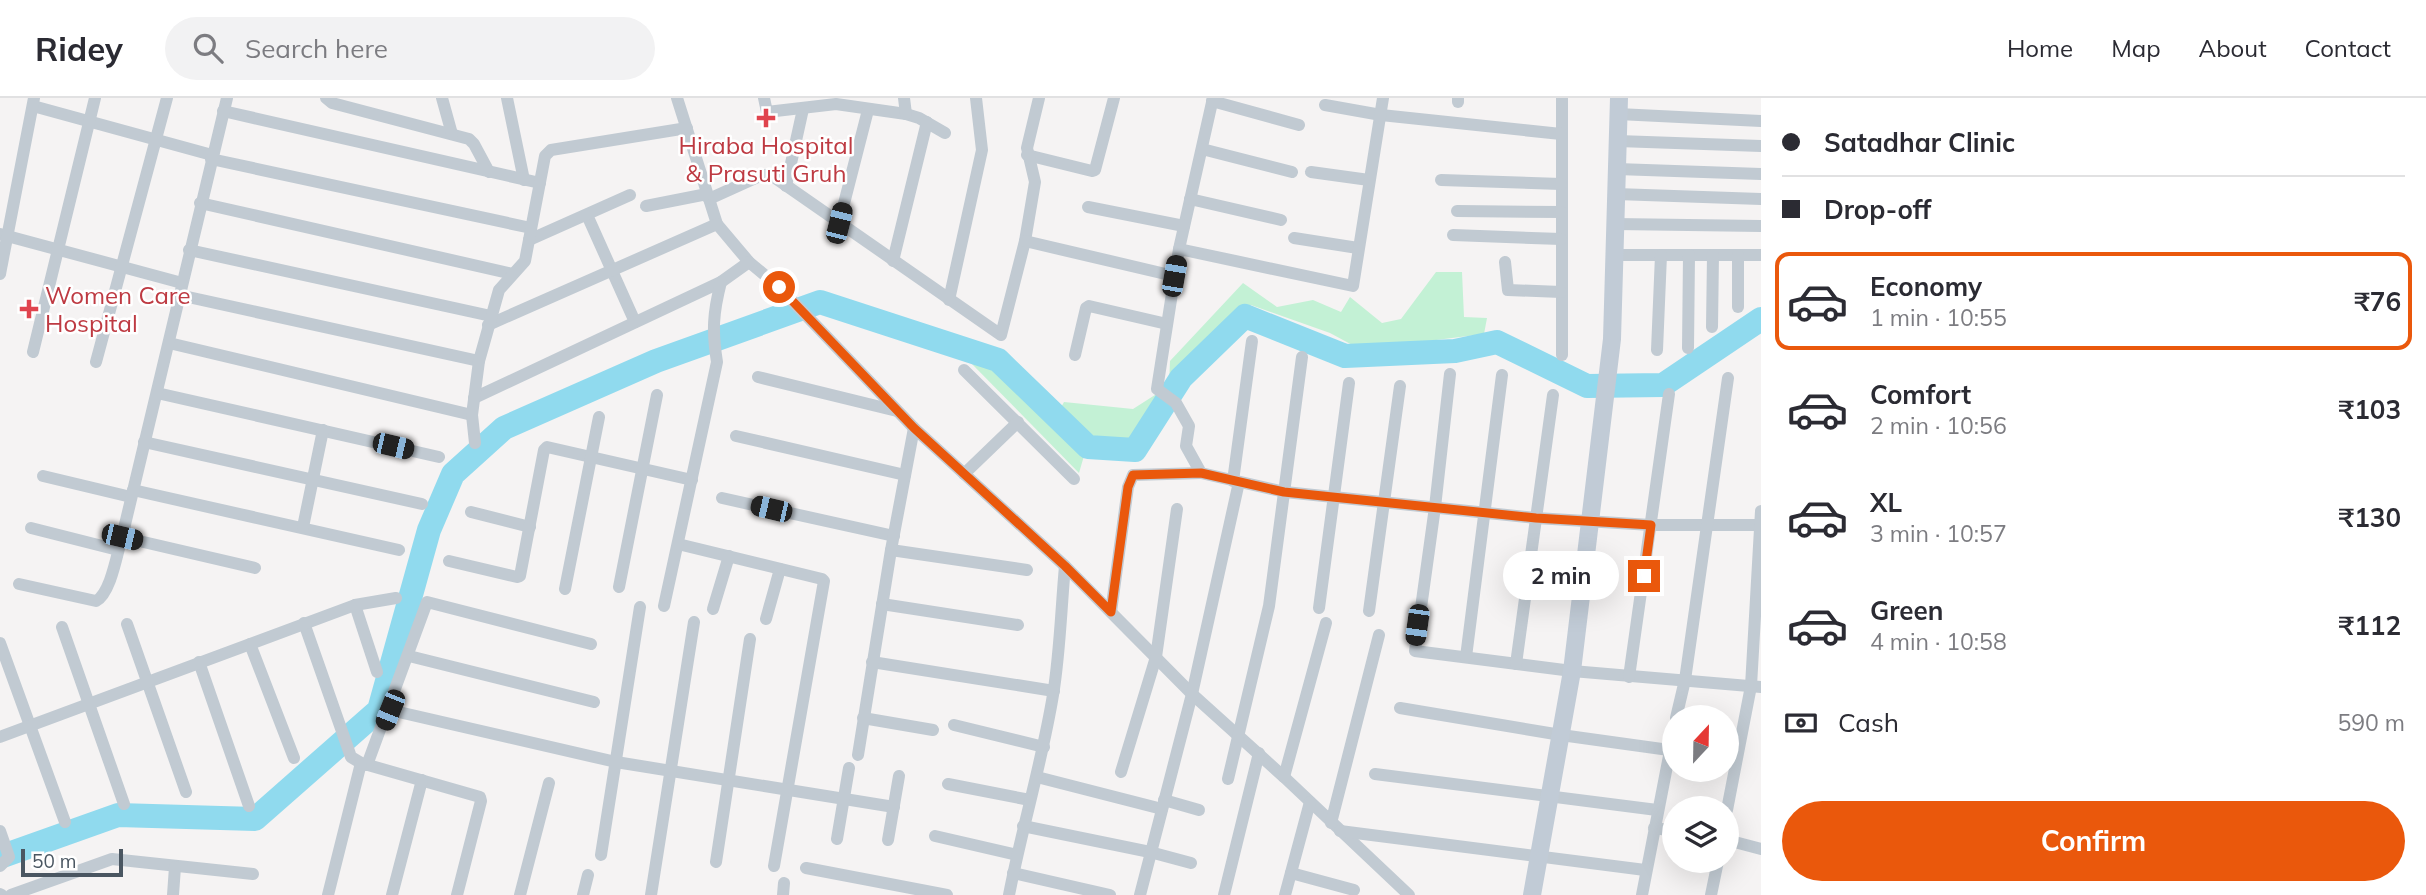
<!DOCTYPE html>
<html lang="en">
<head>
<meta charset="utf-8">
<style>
	body { margin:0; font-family:Mulish,sans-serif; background:#f2f2f3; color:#2b2b33; height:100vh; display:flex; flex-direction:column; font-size:26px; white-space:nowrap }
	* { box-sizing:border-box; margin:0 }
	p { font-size:23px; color:#7c7c81 }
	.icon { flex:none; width:38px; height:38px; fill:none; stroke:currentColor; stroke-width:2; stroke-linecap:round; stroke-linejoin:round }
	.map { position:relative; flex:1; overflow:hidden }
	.drawer { display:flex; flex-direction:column; background:#fff; width:665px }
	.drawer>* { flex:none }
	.guide { display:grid; align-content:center; height:154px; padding:0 21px; background:#fff }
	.needle { width:46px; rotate:22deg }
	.tools { position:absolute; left:1662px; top:607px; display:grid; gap:14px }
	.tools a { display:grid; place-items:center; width:77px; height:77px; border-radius:50%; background:#fff; box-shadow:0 7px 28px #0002; font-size:35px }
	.scale { position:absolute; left:21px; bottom:18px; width:102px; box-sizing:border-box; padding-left:7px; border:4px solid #4a5661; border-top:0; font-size:19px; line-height:24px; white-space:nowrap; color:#4a5661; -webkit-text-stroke:5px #fff; paint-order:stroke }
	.end { position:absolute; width:32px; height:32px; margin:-16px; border:9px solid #ea580c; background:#fff; box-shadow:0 0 0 4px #fff }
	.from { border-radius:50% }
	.bubble { position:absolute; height:49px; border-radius:24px; background:#fff; box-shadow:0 7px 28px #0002; font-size:23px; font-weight:700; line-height:49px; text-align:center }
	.car { position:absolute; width:21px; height:42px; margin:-21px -10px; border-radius:9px; box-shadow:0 0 5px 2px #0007; background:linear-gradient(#222 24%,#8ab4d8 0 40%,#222 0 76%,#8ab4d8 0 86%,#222 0) }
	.guide b { display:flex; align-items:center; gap:24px; height:66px; font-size:26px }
	.guide b+b { border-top:2px solid #e1e1e2 }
	.guide i { width:18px; height:18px; background:#2b2b33 }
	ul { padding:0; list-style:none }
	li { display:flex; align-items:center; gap:21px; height:98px; margin:0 14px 10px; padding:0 7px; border:4px solid transparent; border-radius:14px }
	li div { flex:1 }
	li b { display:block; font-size:26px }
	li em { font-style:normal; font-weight:700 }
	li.on { border-color:#ea580c }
	li>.icon { width:63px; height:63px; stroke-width:1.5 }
	.pay { display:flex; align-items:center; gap:18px; height:77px; padding:0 21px; font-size:26px }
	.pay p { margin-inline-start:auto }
	.cta { display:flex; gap:14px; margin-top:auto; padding:14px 21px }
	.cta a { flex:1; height:80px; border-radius:42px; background:#ea580c; color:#fff; font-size:28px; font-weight:700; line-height:80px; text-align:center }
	header { display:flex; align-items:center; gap:42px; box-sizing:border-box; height:98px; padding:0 35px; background:#fff; border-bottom:2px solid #e1e1e2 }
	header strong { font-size:33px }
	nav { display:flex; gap:38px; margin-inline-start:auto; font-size:24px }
	.search { width:490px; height:63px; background:#f2f2f3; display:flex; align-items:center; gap:18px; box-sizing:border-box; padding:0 24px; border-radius:38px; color:#7c7c81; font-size:26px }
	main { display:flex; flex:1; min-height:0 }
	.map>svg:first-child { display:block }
	.green { fill:#c3f1d5 }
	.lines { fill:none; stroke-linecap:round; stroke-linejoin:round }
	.river { stroke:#90daee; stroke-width:24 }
	.street { stroke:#c1cad2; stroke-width:12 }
	.secondary { stroke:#c1cbd6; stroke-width:18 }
	.route { stroke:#ea580c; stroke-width:9 }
	.health-dot { fill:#e0444e; stroke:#fff; stroke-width:2.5 }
	.labels { text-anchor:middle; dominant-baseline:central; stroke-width:5; stroke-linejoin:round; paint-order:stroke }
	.health-label { font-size:24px; fill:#be3a42; stroke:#fff }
</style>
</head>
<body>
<header>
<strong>Ridey</strong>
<div class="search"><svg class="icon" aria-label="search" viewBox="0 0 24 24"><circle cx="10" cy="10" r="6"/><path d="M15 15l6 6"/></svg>Search here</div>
<nav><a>Home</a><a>Map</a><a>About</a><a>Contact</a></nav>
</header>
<main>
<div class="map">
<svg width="1761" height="797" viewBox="0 0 1761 797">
	<rect width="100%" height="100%" fill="#f5f3f3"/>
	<!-- green -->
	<g class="green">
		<polygon points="1436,174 1462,174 1464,219 1487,220 1484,236 1380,249 1356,249 1330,235 1251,207 1214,237 1179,283 1157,317 1125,344 1090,339 1058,315 1064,304 1133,311 1169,288 1170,263 1243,185 1277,209 1313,202 1341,214 1350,199 1382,225 1401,221"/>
		<polygon points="982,257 1086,351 1079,375 971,265"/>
	</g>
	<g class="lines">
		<!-- river -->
		<polyline class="river" points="0,759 118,717 255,721 379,612 429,432 453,376 504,330 656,263 820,204 998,262 1088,349 1135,352 1181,280 1245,218 1345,258 1455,253 1497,244 1587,288 1663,287 1761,221"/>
		<!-- street -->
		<g class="street">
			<polyline points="326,0 332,5 469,41 474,46 489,74"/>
			<polyline points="442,0 452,36"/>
			<polyline points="507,0 524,82"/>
			<polyline points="677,0 717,126 749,164 779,189 914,330 1065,468 1192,596 1284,679 1409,797"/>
			<polyline points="764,0 767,14 836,6 906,16 919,20 945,35"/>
			<polyline points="904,0 906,16"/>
			<polyline points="1213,0 1179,151 1157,291 1176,305 1189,328 1186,348 1201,375 1285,394 1536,420 1651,427 1761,427"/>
			<polyline points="1562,0 1562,257"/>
			<polyline points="1212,3 1299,27"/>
			<polyline points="1458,4 1458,0"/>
			<polyline points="1325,7 1381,17 1561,36"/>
			<polyline points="33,8 212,57"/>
			<polyline points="223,13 540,85"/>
			<polyline points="1618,16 1761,23"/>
			<polyline points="1618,43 1761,48"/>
			<polyline points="1202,51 1292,74"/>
			<polyline points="1027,57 1092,73 1095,72 1114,0"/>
			<polyline points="211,61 531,130"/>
			<polyline points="1617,71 1761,76"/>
			<polyline points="1311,74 1369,82"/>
			<polyline points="1441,82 1561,86"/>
			<polyline points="786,88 803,11"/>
			<polyline points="1616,96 1761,101"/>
			<polyline points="709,101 762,77 771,77 1001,237 1025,143 1035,84 1027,50 1039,0"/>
			<polyline points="1190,101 1281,122"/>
			<polyline points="200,105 513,176"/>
			<polyline points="646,108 707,96"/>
			<polyline points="1088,109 1184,128"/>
			<polyline points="1457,113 1561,114"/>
			<polyline points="587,117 635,224"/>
			<polyline points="839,125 868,12"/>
			<polyline points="1615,126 1761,128"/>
			<polyline points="0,136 182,185"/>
			<polyline points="1453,137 1561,141"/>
			<polyline points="1294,140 1358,150"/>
			<polyline points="529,142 630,97"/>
			<polyline points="1025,143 1174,178"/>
			<polyline points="1179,151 1353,188 1383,0"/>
			<polyline points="189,152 491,218"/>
			<polyline points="1615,157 1761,157"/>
			<polyline points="1738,157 1738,209"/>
			<polyline points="893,163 927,24"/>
			<polyline points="1505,164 1508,192 1561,194"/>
			<polyline points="0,176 34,0"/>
			<polyline points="179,197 479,263"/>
			<polyline points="949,202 982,52 976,0"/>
			<polyline points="488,227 717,126"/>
			<polyline points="1712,229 1713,157"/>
			<polyline points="169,245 472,317"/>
			<polyline points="1688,250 1689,157"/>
			<polyline points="1657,252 1661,157"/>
			<polyline points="33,254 95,0"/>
			<polyline points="1075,257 1086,210 1089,208 1167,226"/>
			<polyline points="96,264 167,0"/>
			<polyline points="964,272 1074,381"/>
			<polyline points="1450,276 1435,409 1415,553 1572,573 1761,589"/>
			<polyline points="758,279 897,313"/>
			<polyline points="157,295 439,359"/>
			<polyline points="474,300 721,184 749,164"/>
			<polyline points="736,338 905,377"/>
			<polyline points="144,344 422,406"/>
			<polyline points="475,345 472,317 479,263 499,192 525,163 545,58 551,52 687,30"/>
			<polyline points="964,376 1018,324"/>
			<polyline points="43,378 131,399"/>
			<polyline points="1233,383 1252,243"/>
			<polyline points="133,392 399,452"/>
			<polyline points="722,400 894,438"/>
			<polyline points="471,414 530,429"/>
			<polyline points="303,429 323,332"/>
			<polyline points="31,430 118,452"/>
			<polyline points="122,439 255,470"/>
			<polyline points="678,446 822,481 824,483 774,768"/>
			<polyline points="891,452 1027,472"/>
			<polyline points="449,463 517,479 520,478 544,352 547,349 692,382"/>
			<path d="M19,486L96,503C111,495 117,455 122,439L227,0"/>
			<polyline points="619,489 657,297"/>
			<polyline points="565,491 599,319"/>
			<polyline points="882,506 1018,527"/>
			<polyline points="355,507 377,574"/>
			<path d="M664,508L717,264C712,233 713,215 721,184"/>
			<polyline points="1319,510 1349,285"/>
			<polyline points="713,511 729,458"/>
			<polyline points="1369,513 1400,288"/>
			<polyline points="1111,514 1128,389 1133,377 1201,375"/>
			<polyline points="766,521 780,471"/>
			<polyline points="304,525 351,659 361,665 480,699 481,703 457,797"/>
			<polyline points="127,526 186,694"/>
			<polyline points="62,529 124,706"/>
			<polyline points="0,545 65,724"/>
			<polyline points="250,546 294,660"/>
			<polyline points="409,558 594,604"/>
			<polyline points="1466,559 1502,277"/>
			<polyline points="199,564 249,708"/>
			<polyline points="872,564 1054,593"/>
			<polyline points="1516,566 1553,297"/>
			<polyline points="1629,579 1669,296"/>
			<polyline points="1400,610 1561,637 1669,652"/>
			<polyline points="390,612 616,664 894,709"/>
			<polyline points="863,620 933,632"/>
			<polyline points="1676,620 1685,582 1728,280"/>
			<polyline points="954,627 1044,649"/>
			<polyline points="0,639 355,507 396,500"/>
			<polyline points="858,657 891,452 914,330"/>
			<polyline points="367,667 427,504 591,546"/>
			<polyline points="1121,674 1156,559 1177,411"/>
			<polyline points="1375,676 1657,712"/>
			<polyline points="1037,679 1162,711"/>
			<polyline points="1284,679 1326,525"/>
			<polyline points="1228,681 1269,508 1302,259"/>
			<polyline points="948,686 1030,702"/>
			<polyline points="1164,702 1199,712"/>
			<polyline points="1727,712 1751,588 1761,413"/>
			<polyline points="1331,725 1379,537"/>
			<polyline points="1023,728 1150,754 1191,765"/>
			<polyline points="1654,730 1675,733"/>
			<polyline points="0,733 9,759 0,768"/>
			<polyline points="1340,733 1645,772"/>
			<polyline points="935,738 1017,757"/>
			<polyline points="837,741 849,670"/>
			<polyline points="888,742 899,678"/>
			<polyline points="1727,742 1761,751"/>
			<polyline points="601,757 640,509"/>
			<polyline points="716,764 750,541"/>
			<polyline points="806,770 947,797"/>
			<polyline points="1013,775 1110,797"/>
			<polyline points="1291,775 1354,792"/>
			<polyline points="0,796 2,797"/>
			<polyline points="11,797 112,761 253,776"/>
			<polyline points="173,797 175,769"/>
			<polyline points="328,797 361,665"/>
			<polyline points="392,797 422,682"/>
			<polyline points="520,797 549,685"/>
			<polyline points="583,797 588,777"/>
			<polyline points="651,797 694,524"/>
			<polyline points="783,797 784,785"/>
			<path d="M1009,797C1022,730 1042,664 1053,597C1060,555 1061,511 1065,468"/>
			<polyline points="1140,797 1192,596 1239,384"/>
			<polyline points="1224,797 1259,655"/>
			<polyline points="1285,797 1310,704"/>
			<polyline points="1642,797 1675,627"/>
			<polyline points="1711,797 1718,763"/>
		</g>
		<!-- secondary -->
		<polyline class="secondary" points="1532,797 1572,573 1612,241 1619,0"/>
	</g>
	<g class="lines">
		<!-- route -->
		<polyline class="route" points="779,189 914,330 1065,468 1111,514 1128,389 1133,377 1201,375 1284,394 1536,420 1651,427 1644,478"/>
	</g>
	<!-- markers -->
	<g class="health-dot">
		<path d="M762.5 9.5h7v7h7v7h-7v7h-7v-7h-7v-7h7z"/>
		<path d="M25.5 200.5h7v7h7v7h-7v7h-7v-7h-7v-7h7z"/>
	</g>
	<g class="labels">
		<!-- health labels -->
		<g class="health-label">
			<text x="766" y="47">Hiraba Hospital<tspan x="766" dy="28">&amp; Prasuti Gruh</tspan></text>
			<text x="45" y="197" text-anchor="start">Women Care<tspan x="45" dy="28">Hospital</tspan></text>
		</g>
	</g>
</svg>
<div class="tools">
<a><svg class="needle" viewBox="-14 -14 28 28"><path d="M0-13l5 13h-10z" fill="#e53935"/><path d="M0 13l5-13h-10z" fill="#7c7c81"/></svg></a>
<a><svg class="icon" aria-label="layers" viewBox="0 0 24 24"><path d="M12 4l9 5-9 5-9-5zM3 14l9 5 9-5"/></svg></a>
</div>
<div class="scale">50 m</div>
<i class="end from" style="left:779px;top:189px"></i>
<i class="end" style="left:1644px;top:478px"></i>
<div class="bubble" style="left:1503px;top:453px;width:116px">2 min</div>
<i class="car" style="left:839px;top:125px;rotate:14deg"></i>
<i class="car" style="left:1174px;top:178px;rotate:10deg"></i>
<i class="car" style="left:393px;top:348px;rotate:103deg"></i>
<i class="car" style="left:771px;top:411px;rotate:283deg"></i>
<i class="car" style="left:122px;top:439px;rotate:103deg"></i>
<i class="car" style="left:1417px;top:527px;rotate:188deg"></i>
<i class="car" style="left:390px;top:612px;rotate:202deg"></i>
</div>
<section class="drawer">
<div class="guide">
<b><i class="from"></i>Satadhar Clinic</b>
<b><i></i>Drop-off</b>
</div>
<ul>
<li class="on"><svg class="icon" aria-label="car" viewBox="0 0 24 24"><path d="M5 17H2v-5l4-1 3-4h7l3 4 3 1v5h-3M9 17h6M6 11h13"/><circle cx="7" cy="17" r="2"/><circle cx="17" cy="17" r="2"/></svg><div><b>Economy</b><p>1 min · 10:55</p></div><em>₹76</em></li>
<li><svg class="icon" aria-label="car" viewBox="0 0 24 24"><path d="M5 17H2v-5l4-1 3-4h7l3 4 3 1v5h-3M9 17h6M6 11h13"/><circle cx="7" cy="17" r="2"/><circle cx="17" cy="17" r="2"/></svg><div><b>Comfort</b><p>2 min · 10:56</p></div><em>₹103</em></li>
<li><svg class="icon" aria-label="car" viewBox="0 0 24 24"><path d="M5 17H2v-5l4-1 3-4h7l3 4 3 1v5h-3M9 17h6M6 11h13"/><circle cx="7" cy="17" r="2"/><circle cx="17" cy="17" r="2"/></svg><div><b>XL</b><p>3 min · 10:57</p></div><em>₹130</em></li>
<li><svg class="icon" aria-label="car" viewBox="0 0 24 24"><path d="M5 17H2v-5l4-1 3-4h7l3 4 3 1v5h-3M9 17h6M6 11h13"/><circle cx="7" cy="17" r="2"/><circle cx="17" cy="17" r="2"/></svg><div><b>Green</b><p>4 min · 10:58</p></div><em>₹112</em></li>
</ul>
<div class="pay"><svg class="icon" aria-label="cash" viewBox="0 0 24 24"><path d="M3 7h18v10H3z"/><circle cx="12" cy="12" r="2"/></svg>Cash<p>590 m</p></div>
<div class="cta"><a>Confirm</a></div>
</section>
</main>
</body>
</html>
